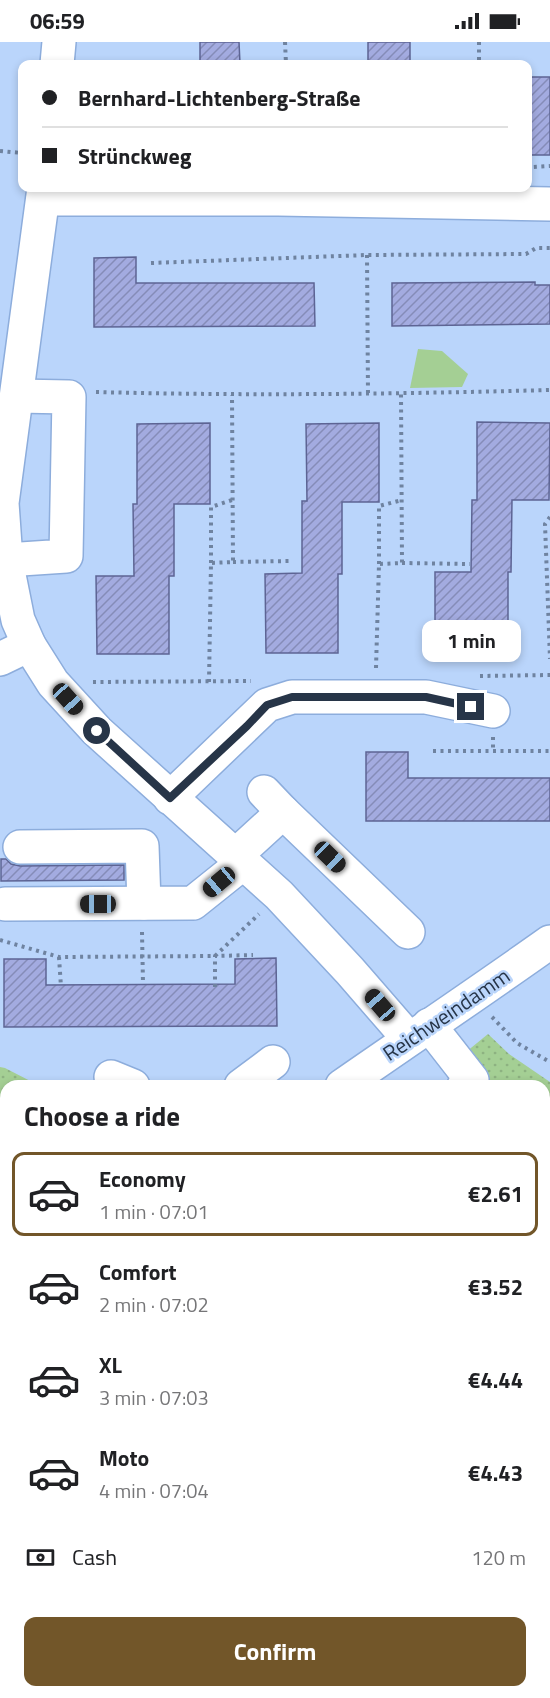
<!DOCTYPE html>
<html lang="en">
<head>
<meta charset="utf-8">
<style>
	body { margin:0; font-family:"Titillium Web",sans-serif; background:#f2f2f2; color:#202124; height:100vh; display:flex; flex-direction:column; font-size:22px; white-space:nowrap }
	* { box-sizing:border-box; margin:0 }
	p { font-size:20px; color:#757577 }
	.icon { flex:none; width:33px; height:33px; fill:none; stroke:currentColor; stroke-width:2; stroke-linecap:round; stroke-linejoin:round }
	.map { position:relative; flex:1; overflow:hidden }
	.drawer { position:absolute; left:0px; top:1038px; width:550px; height:618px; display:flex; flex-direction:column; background:#fff; border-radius:18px 18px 0 0; box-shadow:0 3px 9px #0003 }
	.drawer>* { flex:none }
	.hud { position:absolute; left:18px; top:18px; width:514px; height:132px; border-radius:12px; box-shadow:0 3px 9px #0003; display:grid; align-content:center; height:132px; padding:0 24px; background:#fff }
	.end { position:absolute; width:27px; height:27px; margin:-14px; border:8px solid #273548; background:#fff; box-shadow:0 0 0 3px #fff }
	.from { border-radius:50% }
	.bubble { position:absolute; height:42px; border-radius:12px; background:#fff; box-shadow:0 3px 9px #0003; font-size:20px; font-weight:700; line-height:42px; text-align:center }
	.car { position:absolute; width:18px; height:36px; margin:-18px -9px; border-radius:8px; box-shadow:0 0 4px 2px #0007; background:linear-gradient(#222 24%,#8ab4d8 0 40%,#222 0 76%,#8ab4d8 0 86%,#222 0) }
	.hud b { display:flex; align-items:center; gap:21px; height:57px; font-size:22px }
	.hud b+b { border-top:2px solid #e0e0e0 }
	.hud i { width:15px; height:15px; background:#202124 }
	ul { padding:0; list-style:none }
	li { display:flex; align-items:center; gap:18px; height:84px; margin:0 12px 9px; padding:0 12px; border:3px solid transparent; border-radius:12px }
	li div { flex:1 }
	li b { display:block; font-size:22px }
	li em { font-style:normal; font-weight:700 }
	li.active { border-color:#725629 }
	li>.icon { width:54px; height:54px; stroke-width:1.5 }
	h2 { padding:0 24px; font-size:27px; line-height:72px }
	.pay { display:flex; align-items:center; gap:15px; height:66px; padding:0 24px; font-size:22px }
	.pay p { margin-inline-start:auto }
	.primary-button { display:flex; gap:12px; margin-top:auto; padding:12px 24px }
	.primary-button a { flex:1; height:69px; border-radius:12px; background:#725629; color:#fff; font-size:24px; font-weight:700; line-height:69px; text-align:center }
	.status { display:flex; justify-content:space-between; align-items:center; height:42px; padding:0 30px; background:#fff; direction:ltr }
	.status svg { height:16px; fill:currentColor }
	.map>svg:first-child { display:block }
	.grass { fill:url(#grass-dots) }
	.forest { fill:url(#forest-crowns) }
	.park { fill:#a4cf94 }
	.water { fill:url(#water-waves); stroke:#9a7faf; stroke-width:1.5 }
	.building { fill:url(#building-hatch); stroke:#5d6494; stroke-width:1.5 }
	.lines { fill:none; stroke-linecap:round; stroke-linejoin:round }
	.minor-casing { stroke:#8daddc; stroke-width:36 }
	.major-casing { stroke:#8daddc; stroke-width:36 }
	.highway-casing { stroke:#8daddc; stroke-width:36 }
	.path { stroke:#6f83a0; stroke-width:4; stroke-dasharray:3 4.5; stroke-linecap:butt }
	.minor { stroke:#fff; stroke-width:33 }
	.major { stroke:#fff; stroke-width:33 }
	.highway { stroke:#fff; stroke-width:33 }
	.route { stroke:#273548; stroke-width:8 }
	.labels { text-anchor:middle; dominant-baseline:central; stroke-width:5; stroke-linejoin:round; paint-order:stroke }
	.street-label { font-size:21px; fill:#273548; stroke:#bad5fb }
</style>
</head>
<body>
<div class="status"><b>06:59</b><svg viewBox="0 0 49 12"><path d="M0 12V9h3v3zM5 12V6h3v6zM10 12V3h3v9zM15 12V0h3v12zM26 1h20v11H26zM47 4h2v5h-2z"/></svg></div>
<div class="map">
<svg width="550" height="1656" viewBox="0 0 550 1656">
	<defs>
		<pattern id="grass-dots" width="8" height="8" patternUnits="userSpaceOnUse" patternTransform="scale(1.5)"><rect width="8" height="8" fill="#a4cf94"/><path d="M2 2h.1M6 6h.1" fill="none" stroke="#8db281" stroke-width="1.8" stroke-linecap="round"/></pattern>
		<pattern id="forest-crowns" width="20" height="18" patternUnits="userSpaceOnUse" patternTransform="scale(1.5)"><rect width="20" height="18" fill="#709c60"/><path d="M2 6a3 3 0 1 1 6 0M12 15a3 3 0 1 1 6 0" fill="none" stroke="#5c8051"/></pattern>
		<pattern id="water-waves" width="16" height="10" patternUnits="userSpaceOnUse" patternTransform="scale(1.5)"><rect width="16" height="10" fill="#cc9fdb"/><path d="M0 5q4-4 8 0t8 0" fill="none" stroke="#a682b4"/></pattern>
		<pattern id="building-hatch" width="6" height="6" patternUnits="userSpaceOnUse" patternTransform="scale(1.5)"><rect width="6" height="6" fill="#a3abe0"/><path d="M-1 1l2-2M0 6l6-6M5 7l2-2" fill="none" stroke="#858cb8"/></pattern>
	</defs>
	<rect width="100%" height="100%" fill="#bad5fb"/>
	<!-- grass -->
	<g class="grass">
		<polygon points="488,992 509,1012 550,1040 550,1107 545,1107 544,1044 494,1044 466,1010"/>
		<polygon points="0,1025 5,1026 40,1044 6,1044 6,1087 0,1084"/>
		<polygon points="0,1210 6,1214 6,1371 0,1378"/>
		<polygon points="213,1650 263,1650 247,1656 196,1656"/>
	</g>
	<!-- forest -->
	<polygon class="forest" points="545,1136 550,1136 550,1287 544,1287"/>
	<!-- park -->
	<polygon class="park" points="418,307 442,309 468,332 462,345 410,346"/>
	<!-- water -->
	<polygon class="water" points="550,1563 550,1656 247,1656 263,1650 544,1650 545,1564"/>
	<!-- building -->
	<g class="building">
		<polygon points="200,0 239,0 240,22 200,22"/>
		<rect x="368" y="0" width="42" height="22"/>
		<rect x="528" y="35" width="22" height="78"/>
		<polygon points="136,215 136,241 314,241 315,284 94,285 94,216"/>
		<polygon points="535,240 535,243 550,243 550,282 392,284 392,241"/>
		<polygon points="477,380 550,381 549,458 512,458 511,530 508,530 508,610 435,610 435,530 471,530 472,458 477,458"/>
		<polygon points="210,381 210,462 174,462 174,534 169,534 169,612 97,612 96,534 134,534 133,462 137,462 137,382"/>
		<polygon points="379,381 379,460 342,460 342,532 338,532 338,611 266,611 265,532 302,531 302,459 307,459 306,382"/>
		<polygon points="366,710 408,710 408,736 550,736 550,779 366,779"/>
		<polygon points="1,817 6,817 11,822 20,824 124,823 124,838 1,839"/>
		<polygon points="276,916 277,984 4,985 4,917 46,917 46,943 235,942 235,917"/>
	</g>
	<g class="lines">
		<!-- minor casing -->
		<g class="minor-casing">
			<g id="minor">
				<polyline points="57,22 59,0"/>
				<polyline points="44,146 2,461 6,518 18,578 29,603 53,641 97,689 279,853 350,929 409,997"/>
				<polyline points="43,157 278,157 550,162"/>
				<polyline points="6,518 66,514 69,355 17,354"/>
				<polyline points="0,617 29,603"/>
				<polyline points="264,750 283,770"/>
				<polyline points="170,756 267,663 292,655 426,655 493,669"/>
				<polyline points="20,805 142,804 144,861"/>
				<polyline points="235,814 283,770 408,890"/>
				<polyline points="5,862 193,861 243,821"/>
				<polyline points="429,983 472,1038 464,1044"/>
				<polyline points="111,1035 133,1044"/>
				<polyline points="241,1044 273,1020"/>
				<path d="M342,1044C411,996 481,949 550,900"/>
				<polyline points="0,1420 6,1412"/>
			</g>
		</g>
		<!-- major casing -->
		<g class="major-casing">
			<g id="major">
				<polyline points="0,1131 6,1134"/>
				<polyline points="0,1188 6,1191"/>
			</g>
		</g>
		<!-- highway casing -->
		<g class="highway-casing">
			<g id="highway">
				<polyline points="544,1322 550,1322"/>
				<polyline points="544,1399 550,1398"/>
				<polyline points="544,1444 550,1443"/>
				<polyline points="544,1503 550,1502"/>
				<polyline points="0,1509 6,1508"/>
				<polyline points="0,1554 6,1553"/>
			</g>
		</g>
		<!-- path -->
		<g class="path">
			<polyline points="285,0 286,22"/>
			<polyline points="479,0 479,22"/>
			<polyline points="0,109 22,111"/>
			<polyline points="528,129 532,125 550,124"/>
			<polyline points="367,213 368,353"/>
			<polyline points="151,221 367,213 526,212 536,206 550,206"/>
			<path d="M96,350C248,354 399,352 550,348"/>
			<polyline points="550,475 545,482 550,617"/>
			<polyline points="233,520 291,519"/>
			<polyline points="211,521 211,465 232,458"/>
			<polyline points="402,521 470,522"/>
			<polyline points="379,522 379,464 402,458"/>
			<polyline points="376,626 379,522 402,521 401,352"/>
			<polyline points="480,634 550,633"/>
			<polyline points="93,640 251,639"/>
			<polyline points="209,640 211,521 233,520 232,353"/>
			<polyline points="493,695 493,710"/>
			<polyline points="433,709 550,709"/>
			<polyline points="142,890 143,941"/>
			<polyline points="0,898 59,915 215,914 259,872"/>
			<polyline points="59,915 61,945"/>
			<polyline points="215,945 215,914 253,913"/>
			<polyline points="492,975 517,1001 550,1020"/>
			<polyline points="544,1115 550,1114"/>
			<polyline points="544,1130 550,1130"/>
			<polyline points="544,1538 550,1536"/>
			<polyline points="0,1588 6,1587"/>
			<polyline points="180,1656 198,1650"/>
		</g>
		<!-- minor -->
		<use href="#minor" class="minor"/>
		<!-- major -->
		<use href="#major" class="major"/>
		<!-- highway -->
		<use href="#highway" class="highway"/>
	</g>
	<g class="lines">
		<!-- route -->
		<polyline class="route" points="97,689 170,756 247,684 267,663 292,655 426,655 471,665"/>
	</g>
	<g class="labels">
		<!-- street labels -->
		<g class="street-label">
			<text transform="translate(446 972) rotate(-34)">Reichweindamm</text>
		</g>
	</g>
</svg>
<i class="end from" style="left:97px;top:689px"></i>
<i class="end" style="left:471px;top:665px"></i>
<div class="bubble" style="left:422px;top:578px;width:99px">1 min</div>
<i class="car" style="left:68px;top:657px;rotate:138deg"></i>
<i class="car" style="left:330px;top:815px;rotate:134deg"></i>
<i class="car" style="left:219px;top:840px;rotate:230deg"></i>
<i class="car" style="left:98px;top:862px;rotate:270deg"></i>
<i class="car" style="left:380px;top:963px;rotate:319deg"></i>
<div class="hud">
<b><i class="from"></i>Bernhard-Lichtenberg-Straße</b>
<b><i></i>Strünckweg</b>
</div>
<section class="drawer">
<h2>Choose a ride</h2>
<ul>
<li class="active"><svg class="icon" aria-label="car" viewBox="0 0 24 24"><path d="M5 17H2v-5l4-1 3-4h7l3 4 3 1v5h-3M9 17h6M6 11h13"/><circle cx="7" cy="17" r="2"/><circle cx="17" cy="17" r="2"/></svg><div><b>Economy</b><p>1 min · 07:01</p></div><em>€2.61</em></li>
<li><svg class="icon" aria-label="car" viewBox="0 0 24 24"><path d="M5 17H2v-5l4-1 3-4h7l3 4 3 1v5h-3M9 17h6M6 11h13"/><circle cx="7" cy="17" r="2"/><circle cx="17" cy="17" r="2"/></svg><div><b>Comfort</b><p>2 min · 07:02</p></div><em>€3.52</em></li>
<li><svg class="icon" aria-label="car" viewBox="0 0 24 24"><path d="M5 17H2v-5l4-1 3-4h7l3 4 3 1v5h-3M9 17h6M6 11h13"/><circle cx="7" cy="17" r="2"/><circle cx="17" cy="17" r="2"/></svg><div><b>XL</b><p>3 min · 07:03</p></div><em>€4.44</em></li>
<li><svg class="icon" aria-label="car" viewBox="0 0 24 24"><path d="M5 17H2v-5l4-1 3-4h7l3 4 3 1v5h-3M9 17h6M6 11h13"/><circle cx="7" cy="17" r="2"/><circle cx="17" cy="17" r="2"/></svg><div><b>Moto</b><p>4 min · 07:04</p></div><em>€4.43</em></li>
</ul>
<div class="pay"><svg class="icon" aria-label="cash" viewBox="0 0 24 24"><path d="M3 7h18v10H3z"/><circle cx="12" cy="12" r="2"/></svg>Cash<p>120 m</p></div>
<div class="primary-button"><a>Confirm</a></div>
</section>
</div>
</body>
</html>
